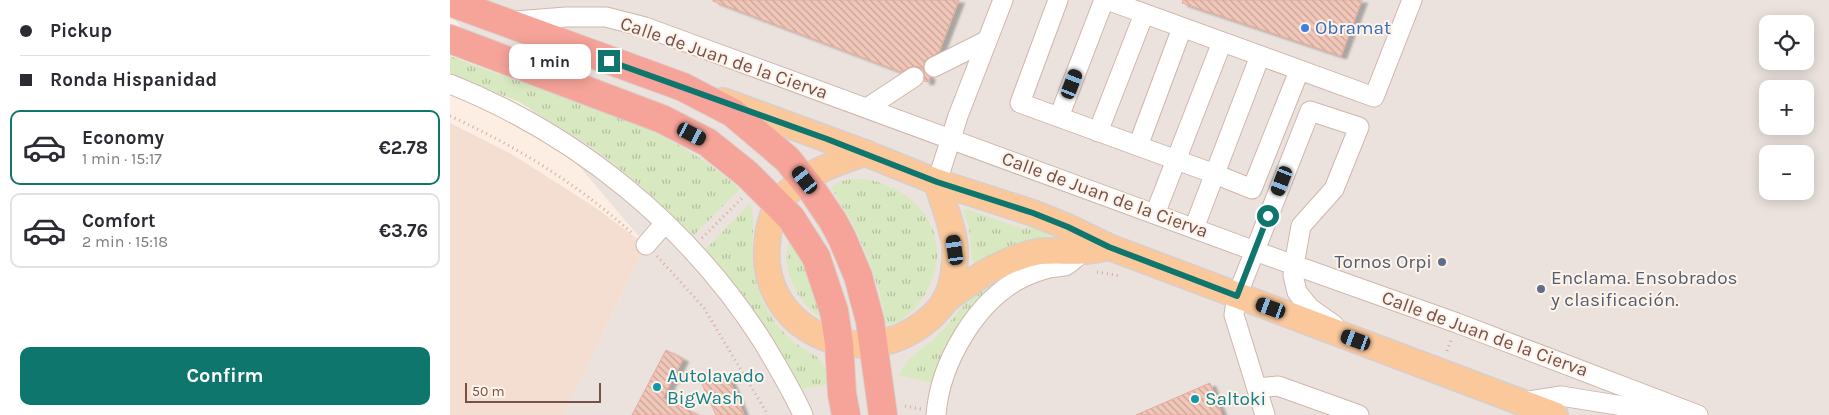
<!DOCTYPE html>
<html lang="en">
<head>
<meta charset="utf-8">
<style>
	body { margin:0; font-family:Karla,sans-serif; background:#f2f2f3; color:#2b2b33; height:100vh; display:flex; flex-direction:column; font-size:19px; white-space:nowrap }
	* { box-sizing:border-box; margin:0 }
	p { font-size:16px; color:#7c7c81 }
	.icon { flex:none; width:28px; height:28px; fill:none; stroke:currentColor; stroke-width:2; stroke-linecap:round; stroke-linejoin:round }
	.map { position:relative; flex:1; overflow:hidden }
	.details { display:flex; flex-direction:column; background:#fff; width:450px }
	.details>* { flex:none }
	.hud { display:grid; align-content:center; height:110px; padding:0 20px; background:#fff }
	.buttons { position:absolute; left:1309px; top:15px; display:grid; gap:10px }
	.buttons a { display:grid; place-items:center; width:55px; height:55px; border-radius:10px; background:#fff; box-shadow:0 2px 12px #0003; font-size:25px }
	.scale { position:absolute; left:15px; bottom:12px; width:136px; box-sizing:border-box; padding-left:5px; border:2px solid #745149; border-top:0; font-size:14px; line-height:18px; white-space:nowrap; color:#745149; -webkit-text-stroke:4px #fff3e9; paint-order:stroke }
	.end { position:absolute; width:22px; height:22px; margin:-11px; border:6px solid #0f766e; background:#fff; box-shadow:0 0 0 2px #fff }
	.from { border-radius:50% }
	.bubble { position:absolute; height:35px; border-radius:10px; background:#fff; box-shadow:0 2px 12px #0003; font-size:16px; font-weight:700; line-height:35px; text-align:center }
	.car { position:absolute; width:15px; height:30px; margin:-15px -8px; border-radius:6px; box-shadow:0 0 4px 1px #0007; background:linear-gradient(#222 24%,#8ab4d8 0 40%,#222 0 76%,#8ab4d8 0 86%,#222 0) }
	.hud b { display:flex; align-items:center; gap:18px; height:48px; font-size:19px }
	.hud b+b { border-top:1px solid #e1e1e2 }
	.hud i { width:12px; height:12px; background:#2b2b33 }
	ul { padding:0; list-style:none }
	li { display:flex; align-items:center; gap:15px; height:75px; margin:0 10px 8px; padding:0 10px; border:2px solid #e1e1e2; border-radius:10px }
	li div { flex:1 }
	li b { display:block; font-size:19px }
	li em { font-style:normal; font-weight:700 }
	li.on { border-color:#0f766e }
	li>.icon { width:45px; height:45px; stroke-width:1.5 }
	.action { display:flex; gap:10px; margin-top:auto; padding:10px 20px }
	.action a { flex:1; height:58px; border-radius:10px; background:#0f766e; color:#fff; font-size:20px; font-weight:700; line-height:58px; text-align:center }
	main { display:flex; flex:1; min-height:0 }
	.map>svg:first-child { display:block }
	.residential { fill:#f4ded1 }
	.industrial { fill:#ebe2dd; fill-rule:evenodd }
	.grass { fill:url(#grass-tufts) }
	.building { fill:url(#building-back-hatch); stroke:#e4ab9b; filter:url(#shadow) }
	.lines { fill:none; stroke-linecap:round; stroke-linejoin:round }
	.minor-casing { stroke:#cfb6ac; stroke-width:21 }
	.major-casing { stroke:#d8cecc; stroke-width:28 }
	.highway-casing { stroke:#d8cecc; stroke-width:30 }
	.path { stroke:#d6ab9e; stroke-width:3; stroke-dasharray:1 4; stroke-linecap:butt }
	.minor { stroke:#fff; stroke-width:19 }
	.major { stroke:#fac89b; stroke-width:25 }
	.highway { stroke:#f6a399; stroke-width:28 }
	.route { stroke:#0f766e; stroke-width:6 }
	.shop-dot { fill:#3f7fe0; stroke:#fff3e9; stroke-width:2 }
	.service-dot { fill:#5c6f8a; stroke:#fff3e9; stroke-width:2 }
	.culture-dot { fill:#0f9aa8; stroke:#fff3e9; stroke-width:2 }
	.labels { text-anchor:middle; dominant-baseline:central; stroke-width:4; stroke-linejoin:round; paint-order:stroke }
	.shop-label { font-size:19px; fill:#366cbe; stroke:#fff3e9; text-anchor:start }
	.street-label { font-size:19px; fill:#745149; stroke:#fff3e9 }
	.service-label { font-size:19px; fill:#4e5e75; stroke:#fff3e9; text-anchor:end }
	.culture-label { font-size:19px; fill:#0d838f; stroke:#fff3e9; text-anchor:start }
</style>
</head>
<body>
<main>
<section class="details">
<div class="hud">
<b><i class="from"></i>Pickup</b>
<b><i></i>Ronda Hispanidad</b>
</div>
<ul>
<li class="on"><svg class="icon" aria-label="car" viewBox="0 0 24 24"><path d="M5 17H2v-5l4-1 3-4h7l3 4 3 1v5h-3M9 17h6M6 11h13"/><circle cx="7" cy="17" r="2"/><circle cx="17" cy="17" r="2"/></svg><div><b>Economy</b><p>1 min · 15:17</p></div><em>€2.78</em></li>
<li><svg class="icon" aria-label="car" viewBox="0 0 24 24"><path d="M5 17H2v-5l4-1 3-4h7l3 4 3 1v5h-3M9 17h6M6 11h13"/><circle cx="7" cy="17" r="2"/><circle cx="17" cy="17" r="2"/></svg><div><b>Comfort</b><p>2 min · 15:18</p></div><em>€3.76</em></li>
</ul>
<div class="action"><a>Confirm</a></div>
</section>
<div class="map">
<svg width="1379" height="415" viewBox="0 0 1379 415">
	<defs>
		<pattern id="grass-tufts" width="24" height="20" patternUnits="userSpaceOnUse" patternTransform="scale(1.25)"><rect width="24" height="20" fill="#d8e9c1"/><path d="M3 7l-1-3M5 7V3M7 7l1-3M15 17l-1-3M17 17v-4M19 17l1-3" fill="none" stroke="#b4bf9f"/></pattern>
		<pattern id="building-back-hatch" width="6" height="6" patternUnits="userSpaceOnUse" patternTransform="scale(1.25)"><rect width="6" height="6" fill="#f1c7ba"/><path d="M-1 5l2 2M0 0l6 6M5-1l2 2" fill="none" stroke="#c8a499"/></pattern>
		<filter id="shadow"><feDropShadow dx="5.5" dy="3" stdDeviation="1" flood-color="#0004"/></filter>
	</defs>
	<rect width="100%" height="100%" fill="#fceee3"/>
	<!-- residential -->
	<polygon class="residential" points="0,123 63,155 143,206 196,245 114,415 0,415"/>
	<!-- industrial -->
	<path class="industrial" d="M0,0H1379V415H114L196,245L0,14ZM1318,24H1355V61H1318ZM1318,89H1355V126H1318ZM1318,154H1355V191H1318Z"/>
	<!-- grass -->
	<g class="grass">
		<path d="M0,56L188,125C227,142 258,161 290,189L244,235L190,185L145,149L69,102L0,73Z"/>
		<path d="M415,179C476,190 508,245 472,299C465,310 452,322 439,325L436,322C427,273 409,230 381,188C388,179 404,179 415,179Z"/>
		<path d="M300,203C306,223 302,232 302,252C302,272 308,292 317,310C325,324 337,338 351,347C356,350 362,353 367,357C375,364 378,374 381,384L352,389C323,339 295,291 255,250Z"/>
		<polygon points="516,209 573,229 585,224 611,237 608,239 526,264 523,262 522,259 519,228 513,210"/>
		<path d="M340,243H342L361,282L374,320C348,304 332,274 338,245Z"/>
		<path d="M543,283L544,284L543,287C514,314 495,345 483,383L449,375C458,354 474,350 489,334C507,316 519,293 543,283Z"/>
	</g>
	<!-- building -->
	<g class="building">
		<polygon points="263,0 509,0 489,52 474,61 474,72 480,77 478,82 474,81 474,71 469,67 463,66 451,72 263,1"/>
		<polygon points="733,0 912,0 891,56 732,3"/>
		<polygon points="216,350 233,359 213,398 248,415 182,415"/>
		<polygon points="278,376 294,415 266,415 252,384"/>
		<polygon points="760,383 772,415 686,415"/>
	</g>
	<g class="lines">
		<!-- minor casing -->
		<g class="minor-casing">
			<g id="minor">
				<polyline points="608,0 570,103 765,174 802,189 849,71"/>
				<polyline points="657,0 924,97 962,0"/>
				<polyline points="65,21 116,17 156,17 195,27 805,251 1007,323 1248,415"/>
				<polyline points="484,67 536,41"/>
				<path d="M0,84C128,135 239,226 313,342C327,366 342,390 353,415"/>
				<polyline points="417,108 464,77"/>
				<polyline points="609,117 654,0"/>
				<polyline points="648,132 694,14"/>
				<polyline points="688,146 732,28"/>
				<polyline points="487,182 508,116 553,0"/>
				<polyline points="705,214 772,42"/>
				<polyline points="744,228 810,56"/>
				<polyline points="196,245 215,223"/>
				<polyline points="807,388 828,386 909,415"/>
				<polyline points="1071,402 1111,396 1222,414"/>
				<path d="M486,415C490,363 526,300 574,277C582,273 591,270 599,268C604,267 610,267 615,266C621,263 628,256 633,251"/>
				<polyline points="815,415 784,315 787,296 860,111 909,127 884,189 851,226 844,265 843,275 847,292 860,308 884,325"/>
			</g>
		</g>
		<!-- major casing -->
		<g class="major-casing">
			<g id="major">
				<polyline points="273,101 415,153 487,182 583,213 618,227 659,247 1105,415"/>
				<path d="M415,153C385,163 346,176 328,205C321,216 318,231 317,245C310,324 397,369 462,331C474,324 489,312 495,300C504,285 507,256 504,240C501,221 492,201 487,182"/>
				<path d="M496,300C524,279 552,259 587,252C602,250 617,252 633,251C642,251 651,249 659,247"/>
			</g>
		</g>
		<!-- highway casing -->
		<g class="highway-casing">
			<g id="highway">
				<polyline points="0,2 233,87 283,113 337,159 362,190 383,221 392,238 408,276 420,321 433,415"/>
				<polyline points="0,39 212,119 257,142 297,174 341,218 366,257 384,311 389,343 392,394 396,415"/>
			</g>
		</g>
		<!-- path -->
		<g class="path">
			<path d="M0,116C68,147 127,184 182,233"/>
			<polyline points="252,238 292,198"/>
			<polyline points="207,256 254,308 318,415"/>
			<polyline points="647,272 670,276"/>
			<polyline points="997,351 1002,338"/>
			<polyline points="455,406 471,409"/>
		</g>
		<!-- minor -->
		<use href="#minor" class="minor"/>
		<!-- major -->
		<use href="#major" class="major"/>
		<!-- highway -->
		<use href="#highway" class="highway"/>
	</g>
	<g class="lines">
		<!-- route -->
		<polyline class="route" points="159,61 377,139 487,182 583,213 618,227 659,247 787,296 818,216"/>
	</g>
	<!-- markers -->
	<circle class="shop-dot" cx="855" cy="28" r="5"/>
	<g class="service-dot">
		<circle cx="992" cy="262" r="5"/>
		<circle cx="1091" cy="289" r="5"/>
	</g>
	<g class="culture-dot">
		<circle cx="207" cy="387" r="5"/>
		<circle cx="745" cy="399" r="5"/>
	</g>
	<g class="labels">
		<!-- shop labels -->
		<g class="shop-label">
			<text x="865" y="28">Obramat</text>
		</g>
		<!-- street labels -->
		<g class="street-label">
			<text transform="translate(274 58) rotate(19)">Calle de Juan de la Cierva</text>
			<text transform="translate(655 195) rotate(20)">Calle de Juan de la Cierva</text>
			<text transform="translate(1035 334) rotate(20)">Calle de Juan de la Cierva</text>
		</g>
		<!-- service labels -->
		<g class="service-label">
			<text x="982" y="262">Tornos Orpi</text>
			<text x="1101" y="278" text-anchor="start">Enclama. Ensobrados<tspan x="1101" dy="22">y clasificación.</tspan></text>
		</g>
		<!-- culture labels -->
		<g class="culture-label">
			<text x="217" y="376">Autolavado<tspan x="217" dy="22">BigWash</tspan></text>
			<text x="755" y="399">Saltoki</text>
		</g>
	</g>
</svg>
<div class="buttons">
<a><svg class="icon" aria-label="locate" viewBox="0 0 24 24"><circle cx="12" cy="12" r="6"/><path d="M12 2v4M12 18v4M2 12h4M18 12h4"/></svg></a>
<a>+</a>
<a>−</a>
</div>
<div class="scale">50 m</div>
<i class="end from" style="left:818px;top:216px"></i>
<i class="end" style="left:159px;top:61px"></i>
<div class="bubble" style="left:59px;top:44px;width:82px">1 min</div>
<i class="car" style="left:622px;top:84px;rotate:21deg"></i>
<i class="car" style="left:242px;top:134px;rotate:117deg"></i>
<i class="car" style="left:355px;top:180px;rotate:322deg"></i>
<i class="car" style="left:832px;top:181px;rotate:201deg"></i>
<i class="car" style="left:505px;top:250px;rotate:352deg"></i>
<i class="car" style="left:821px;top:308px;rotate:290deg"></i>
<i class="car" style="left:906px;top:340px;rotate:290deg"></i>
</div>
</main>
</body>
</html>
